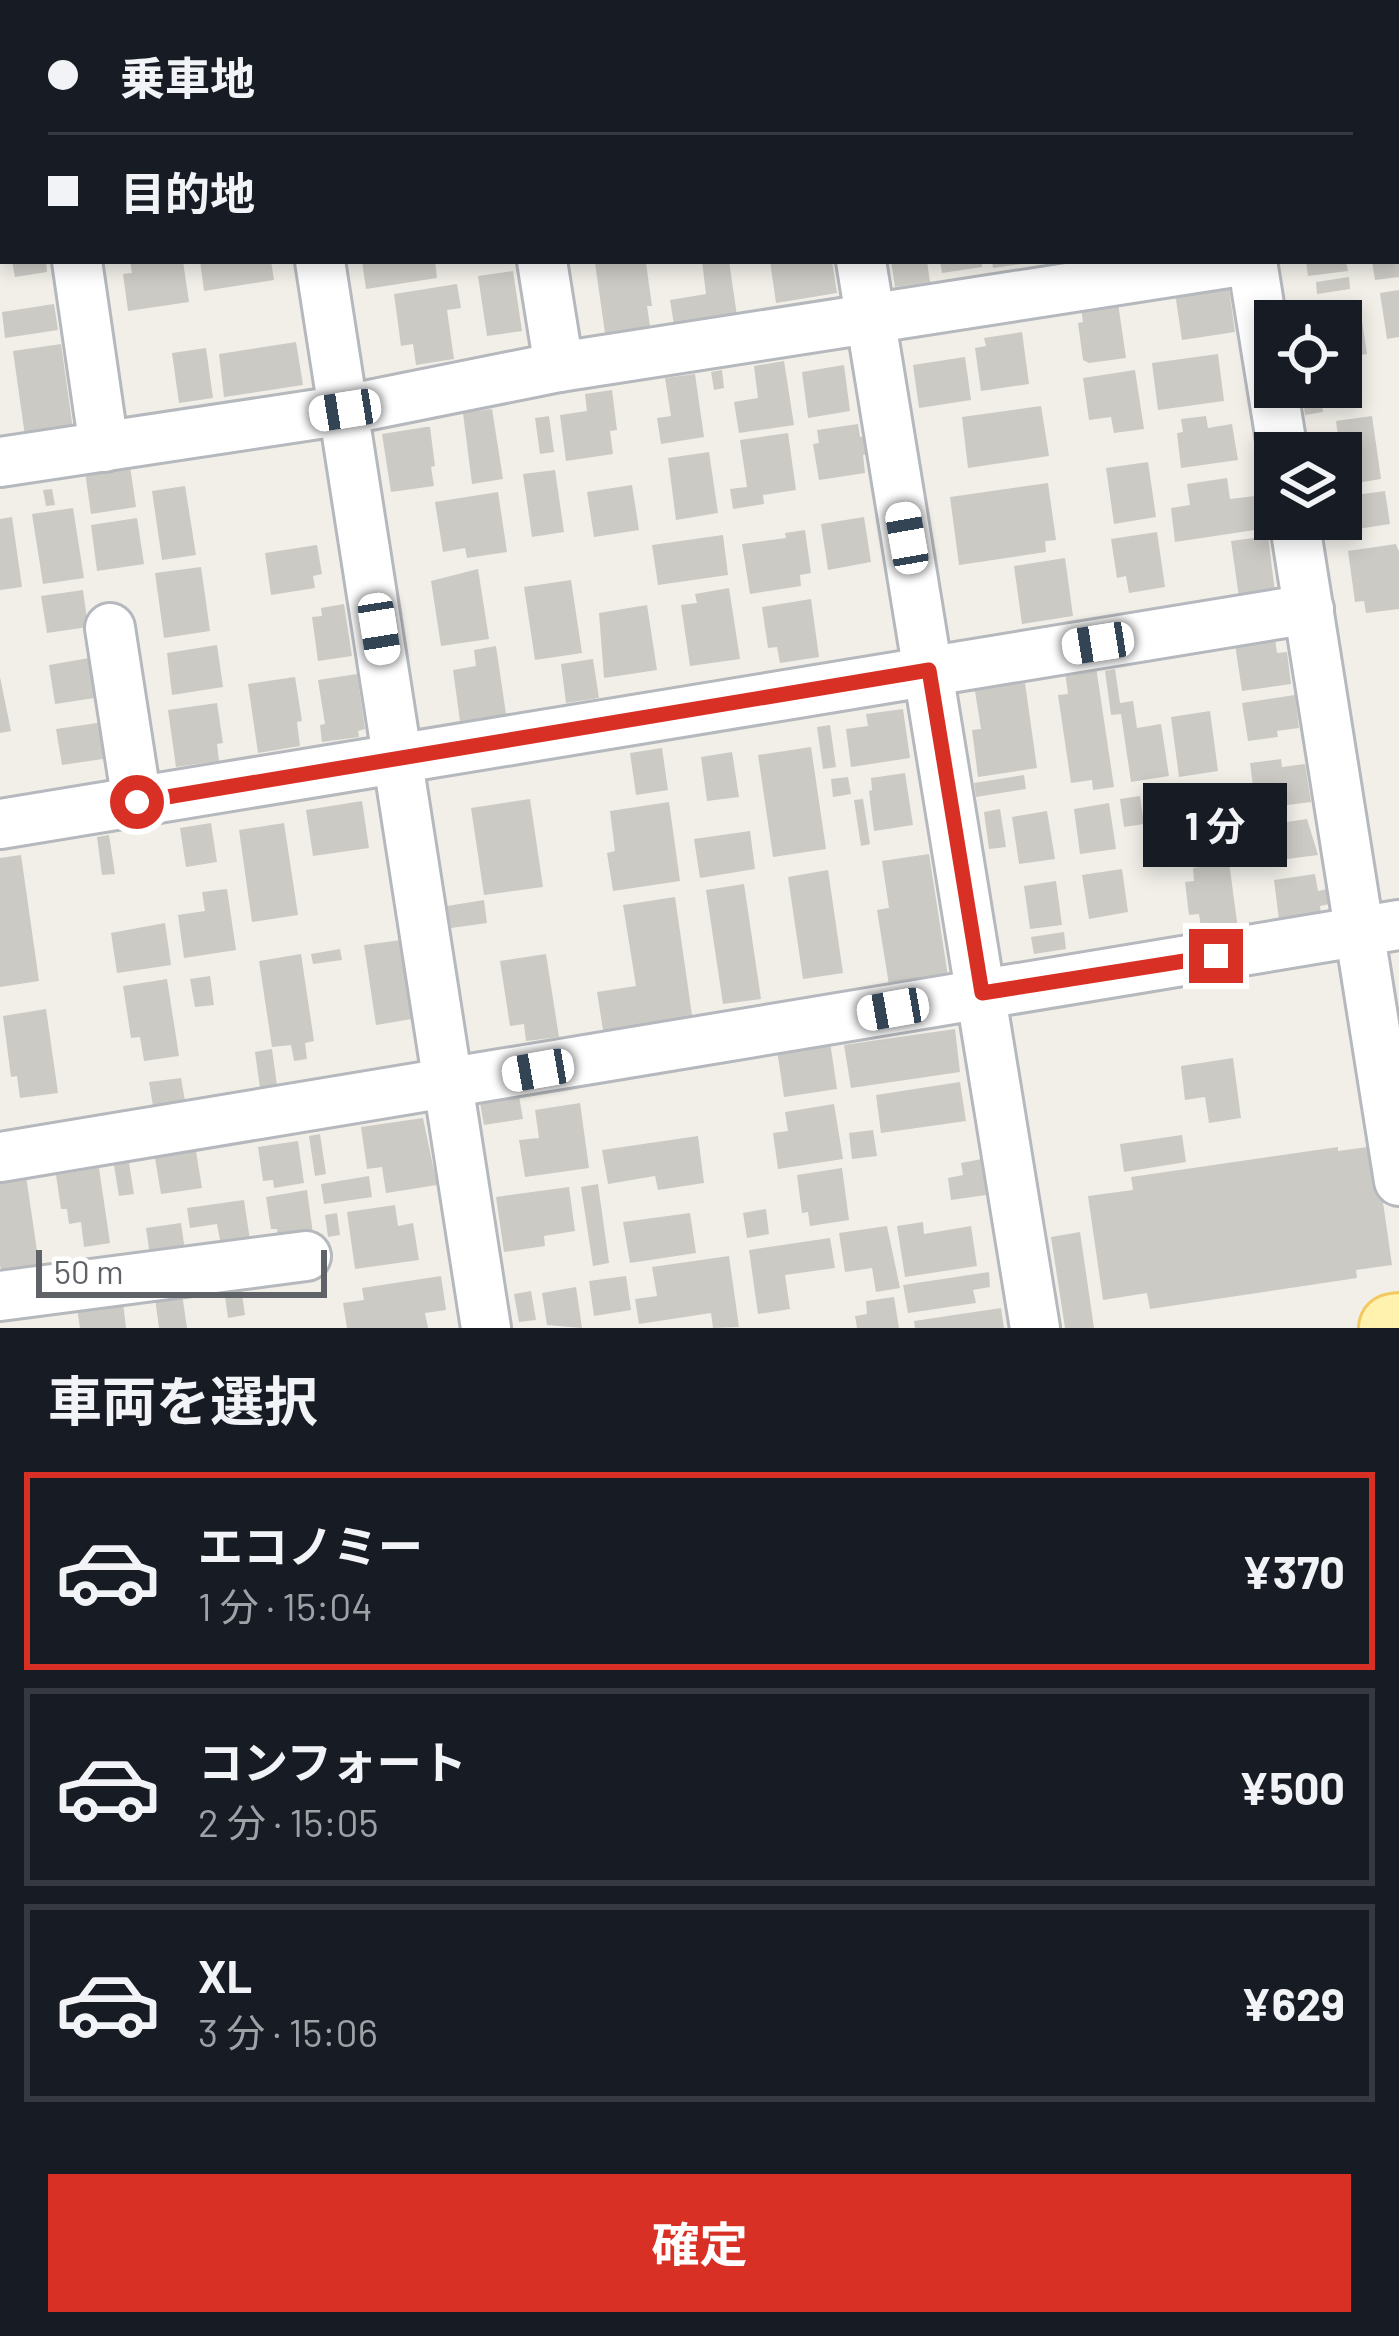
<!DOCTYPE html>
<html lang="ja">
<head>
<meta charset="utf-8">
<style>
	body { margin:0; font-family:Barlow,"Noto Sans JP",sans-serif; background:#242831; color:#f1f3f6; height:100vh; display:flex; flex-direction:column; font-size:45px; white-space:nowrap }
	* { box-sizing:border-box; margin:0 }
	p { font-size:39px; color:#9ea1a6 }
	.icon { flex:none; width:66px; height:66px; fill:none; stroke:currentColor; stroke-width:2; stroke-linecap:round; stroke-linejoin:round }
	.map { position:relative; height:1328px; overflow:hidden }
	.details { display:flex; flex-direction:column; background:#171b24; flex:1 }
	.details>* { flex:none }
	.top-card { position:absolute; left:0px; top:0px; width:1401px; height:264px; box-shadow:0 6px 18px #0003; display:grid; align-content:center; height:264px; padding:0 48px; background:#171b24 }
	.controls { position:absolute; left:1254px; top:300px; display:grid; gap:24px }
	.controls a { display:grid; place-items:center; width:108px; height:108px; border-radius:0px; background:#171b24; box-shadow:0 6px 18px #0003; font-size:60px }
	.scale { position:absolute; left:36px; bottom:30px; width:291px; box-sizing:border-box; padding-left:12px; border:6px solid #5f6368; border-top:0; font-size:33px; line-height:42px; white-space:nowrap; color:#5f6368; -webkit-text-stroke:9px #fff; paint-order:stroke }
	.end { position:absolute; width:54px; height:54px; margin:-27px; border:15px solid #d93025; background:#fff; box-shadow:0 0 0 6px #fff }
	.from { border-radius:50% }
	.bubble { position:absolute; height:84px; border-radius:0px; background:#171b24; box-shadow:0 6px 18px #0003; font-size:39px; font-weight:700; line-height:84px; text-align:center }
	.car { position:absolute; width:36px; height:72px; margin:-36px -18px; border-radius:15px; box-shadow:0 0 9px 3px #0007; background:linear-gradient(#fff 24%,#345 0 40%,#fff 0 76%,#345 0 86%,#fff 0) }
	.top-card b { display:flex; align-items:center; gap:42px; height:114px; font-size:45px }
	.top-card b+b { border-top:3px solid #363941 }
	.top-card i { width:30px; height:30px; background:#f1f3f6 }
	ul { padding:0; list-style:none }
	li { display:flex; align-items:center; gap:36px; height:198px; margin:0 24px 18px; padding:0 24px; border:6px solid #363941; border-radius:0px }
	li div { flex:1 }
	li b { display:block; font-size:45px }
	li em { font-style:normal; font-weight:700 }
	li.on { border-color:#d93025 }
	li>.icon { width:108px; height:108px; stroke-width:1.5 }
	h2 { padding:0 48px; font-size:54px; line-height:144px }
	.button { display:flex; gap:24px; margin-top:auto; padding:24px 48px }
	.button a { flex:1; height:138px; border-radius:0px; background:#d93025; color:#fff; font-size:48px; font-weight:700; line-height:138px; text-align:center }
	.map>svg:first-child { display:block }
	.building { fill:#cccac5 }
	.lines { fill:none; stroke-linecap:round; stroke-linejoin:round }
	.street-casing { stroke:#b5b8bc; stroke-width:54 }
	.primary-casing { stroke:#f2c960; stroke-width:72 }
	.street { stroke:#fff; stroke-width:48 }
	.primary { stroke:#fff2af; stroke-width:66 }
	.route { stroke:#d93025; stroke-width:15 }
</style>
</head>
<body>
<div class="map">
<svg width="1399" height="1328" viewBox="0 0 1399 1328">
	<rect width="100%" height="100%" fill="#f1efe8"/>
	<!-- building -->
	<g class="building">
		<polygon points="12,261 46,261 47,272 15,277"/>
		<polygon points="130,261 183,261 189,302 128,311 123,274 132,273"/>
		<polygon points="200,261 271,261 274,280 204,291"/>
		<polygon points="362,261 435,261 437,278 366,289"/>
		<polygon points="610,261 646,263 652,306 647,306 650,326 605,333 595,263"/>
		<polygon points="702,261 729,261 737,316 674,325 670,300 706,294"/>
		<polygon points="770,261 832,261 837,293 776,303"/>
		<polygon points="891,261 927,261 930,282 895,287"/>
		<polygon points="940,261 982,261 982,267 942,273"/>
		<polygon points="992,261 1022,261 1022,264 993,268"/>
		<polygon points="1306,261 1346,261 1348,271 1308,276"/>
		<polygon points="1372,261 1399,261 1399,277 1375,280"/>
		<polygon points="513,271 522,331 487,336 478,276"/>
		<polygon points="1349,277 1350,289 1317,294 1316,282"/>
		<polygon points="457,284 461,308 447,310 454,359 416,365 413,344 401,346 394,294"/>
		<polygon points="1208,288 1209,292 1229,289 1235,332 1182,340 1175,293"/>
		<polygon points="1399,290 1399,337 1387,339 1380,293"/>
		<polygon points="1359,302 1367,354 1341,358 1341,321 1321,321 1319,308"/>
		<polygon points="1118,303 1126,358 1089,363 1083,360 1078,323 1083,322 1081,308"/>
		<polygon points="54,304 58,330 5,338 2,312"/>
		<polygon points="1022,332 1029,384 981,391 975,348 986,346 984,338"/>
		<polygon points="296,342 303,385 224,397 219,354"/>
		<polygon points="61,344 73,429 25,436 13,351"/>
		<polygon points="206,348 213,398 179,403 172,353"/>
		<polygon points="1218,354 1224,401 1158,410 1152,363"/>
		<polygon points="965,357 971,400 919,408 913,365"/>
		<polygon points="784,361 794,425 739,433 734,402 758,398 754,366"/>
		<polygon points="844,365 850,411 808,418 802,372"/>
		<polygon points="722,370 724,388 714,390 711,372"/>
		<polygon points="1135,370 1144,429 1114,433 1111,417 1089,420 1083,378"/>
		<polygon points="695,374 704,437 661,444 657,418 671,416 665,378"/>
		<polygon points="612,390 617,430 610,431 613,454 566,461 560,415 587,411 585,394"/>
		<polygon points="1321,397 1323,412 1305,415 1303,400"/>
		<polygon points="1041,406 1049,456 968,468 962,417"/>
		<polygon points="492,409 503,479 472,484 463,413"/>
		<polygon points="549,416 554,452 540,454 535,418"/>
		<polygon points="1206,416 1208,428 1232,424 1238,460 1181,468 1177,433 1183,432 1181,419"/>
		<polygon points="1372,416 1381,479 1345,485 1336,421"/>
		<polygon points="858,424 860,437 866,436 869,454 863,455 865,473 819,480 813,444 819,443 817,430"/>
		<polygon points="426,427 430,427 435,466 431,467 434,486 391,492 382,434"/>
		<polygon points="788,433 796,490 763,495 764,504 733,509 730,489 747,487 740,440"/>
		<polygon points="709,452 718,513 676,520 668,458"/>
		<polygon points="1148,462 1156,517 1114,524 1106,468"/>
		<polygon points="130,466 136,507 91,514 85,472"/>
		<polygon points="555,470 564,532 532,537 523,474"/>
		<polygon points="1227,478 1230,499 1264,495 1268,528 1175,542 1171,508 1190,505 1187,484"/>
		<polygon points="1048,483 1056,540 1045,541 1046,552 959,565 950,497"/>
		<polygon points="632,485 639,530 594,537 587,492"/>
		<polygon points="185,486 196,555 162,560 152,491"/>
		<polygon points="52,489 55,505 46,506 43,490"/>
		<polygon points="1385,491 1390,524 1351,530 1349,520 1341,521 1341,497"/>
		<polygon points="498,492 507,552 467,558 465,548 443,552 435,502"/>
		<polygon points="73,508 84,578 43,584 32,514"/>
		<polygon points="12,517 22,587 0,590 0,519"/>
		<polygon points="864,517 871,562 828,570 821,524"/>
		<polygon points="137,518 144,564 97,571 91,525"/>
		<polygon points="805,530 811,573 800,575 801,586 750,594 742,544 786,538 785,533"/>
		<polygon points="1157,532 1165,587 1129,593 1126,576 1117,578 1111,539"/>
		<polygon points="723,535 728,575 658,585 652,545"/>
		<polygon points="1268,536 1275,592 1239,597 1231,541"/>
		<polygon points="1396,544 1399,552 1399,609 1366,613 1364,601 1355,602 1348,551"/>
		<polygon points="317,545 322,574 313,576 315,588 271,595 265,553"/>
		<polygon points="1065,558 1073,616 1022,624 1014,566"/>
		<polygon points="201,567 210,631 164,638 155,573"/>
		<polygon points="478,569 489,639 441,646 431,581"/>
		<polygon points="571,580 582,653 535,660 524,587"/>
		<polygon points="729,588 740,659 690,666 681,605 697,603 695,594"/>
		<polygon points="83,590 88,627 47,633 41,596"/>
		<polygon points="811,599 819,657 780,663 777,647 768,648 762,607"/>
		<polygon points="344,604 352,656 318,661 312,617 322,616 321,608"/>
		<polygon points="647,605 657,670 604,678 599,613"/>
		<polygon points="1275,639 1277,653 1287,652 1291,684 1242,691 1235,644"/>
		<polygon points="217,645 223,687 172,695 167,653"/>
		<polygon points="496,646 506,714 460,721 453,670 476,666 474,650"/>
		<polygon points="95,657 101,697 55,704 49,665"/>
		<polygon points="593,659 599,698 566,703 561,664"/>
		<polygon points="1096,667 1114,787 1093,790 1092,780 1071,783 1058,695 1068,694 1065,672"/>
		<polygon points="1115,669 1120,703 1133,701 1137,728 1161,724 1169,776 1131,782 1121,714 1111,715 1105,671"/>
		<polygon points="357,674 365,729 358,731 359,737 322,742 320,725 325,724 318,680"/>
		<polygon points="0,677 11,731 0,733"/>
		<polygon points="295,677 302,721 297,722 300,746 258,753 248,684"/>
		<polygon points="1025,683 1037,768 978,777 972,730 981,729 975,691"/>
		<polygon points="1295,695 1299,728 1277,731 1278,737 1248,741 1242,703"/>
		<polygon points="217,703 223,743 217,744 219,761 176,767 168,710"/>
		<polygon points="903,709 910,758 851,767 846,729 868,726 866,714"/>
		<polygon points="1210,711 1218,771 1179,777 1171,717"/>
		<polygon points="104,722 110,758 62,765 56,729"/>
		<polygon points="830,725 836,767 823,769 817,727"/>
		<polygon points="811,747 826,849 773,857 758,755"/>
		<polygon points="662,748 668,790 636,795 630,753"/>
		<polygon points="732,752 739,797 707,801 701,757"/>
		<polygon points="1281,759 1282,767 1305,764 1311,802 1256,809 1250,763"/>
		<polygon points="905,773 913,825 874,831 869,791 872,790 871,778"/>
		<polygon points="1024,775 1026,789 976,797 974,783"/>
		<polygon points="848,777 851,794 833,797 831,779"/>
		<polygon points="1214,790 1222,845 1180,851 1172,795"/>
		<polygon points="1140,796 1144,824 1124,827 1120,799"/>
		<polygon points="530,799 543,887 484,895 471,808"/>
		<polygon points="863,799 870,844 861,846 854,800"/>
		<polygon points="362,801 369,848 313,856 306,810"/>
		<polygon points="669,802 680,881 613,891 607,853 615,851 610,811"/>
		<polygon points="1109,803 1116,849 1080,854 1074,809"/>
		<polygon points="1000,809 1006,847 989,849 984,812"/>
		<polygon points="1047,811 1055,859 1019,864 1012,817"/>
		<polygon points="1307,819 1318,855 1257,863 1252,827"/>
		<polygon points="211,823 217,862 186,867 180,828"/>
		<polygon points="284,823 298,915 252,922 239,830"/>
		<polygon points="750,831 755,869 700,878 694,839"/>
		<polygon points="109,835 115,874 102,875 97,837"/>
		<polygon points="929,854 948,976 889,985 877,910 889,908 882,861"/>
		<polygon points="21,855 39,981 0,987 0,858"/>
		<polygon points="1229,862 1238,929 1202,934 1199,914 1189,915 1185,882 1194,881 1193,868"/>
		<polygon points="1122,869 1128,912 1089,919 1082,875"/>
		<polygon points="828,870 843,973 803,979 788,877"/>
		<polygon points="1315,874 1318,891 1328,889 1330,904 1320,906 1321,914 1279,920 1274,880"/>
		<polygon points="1056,881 1062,925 1030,929 1024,886"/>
		<polygon points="744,884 761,999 723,1004 706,890"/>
		<polygon points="227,889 236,950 184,958 178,915 205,911 202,892"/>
		<polygon points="675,897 693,1022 604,1036 597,992 636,986 623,905"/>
		<polygon points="484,900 487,923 451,928 447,906"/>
		<polygon points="165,923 171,965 117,973 111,933"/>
		<polygon points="1064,932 1066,949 1034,954 1031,937"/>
		<polygon points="401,940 412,1019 376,1025 364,945"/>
		<polygon points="340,949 342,960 313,964 311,954"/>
		<polygon points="301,954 314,1041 305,1043 307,1059 294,1061 291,1045 272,1047 259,961"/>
		<polygon points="546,954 559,1037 526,1041 524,1024 510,1026 500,961"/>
		<polygon points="210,976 214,1005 195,1007 190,979"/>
		<polygon points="167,979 179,1056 144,1061 140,1037 131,1038 123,986"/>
		<polygon points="46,1009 58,1093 20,1098 17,1076 11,1077 3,1016"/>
		<polygon points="955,1029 960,1072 851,1088 844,1045"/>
		<polygon points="830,1042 837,1089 784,1097 777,1050"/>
		<polygon points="272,1049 278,1093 261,1095 255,1052"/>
		<polygon points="1233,1058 1241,1118 1209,1123 1205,1097 1185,1100 1181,1066"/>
		<polygon points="181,1078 185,1101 153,1106 149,1082"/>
		<polygon points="960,1082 966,1121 881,1133 876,1095"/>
		<polygon points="519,1096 523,1119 484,1125 480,1103"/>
		<polygon points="580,1103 589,1168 525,1177 519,1140 539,1138 535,1110"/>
		<polygon points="834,1104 843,1159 778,1169 773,1133 788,1131 785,1112"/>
		<polygon points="423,1118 437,1185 386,1193 382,1167 367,1169 361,1127"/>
		<polygon points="873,1130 877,1156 852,1159 849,1133"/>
		<polygon points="320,1134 326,1174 315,1176 309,1136"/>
		<polygon points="1182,1135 1186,1162 1124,1172 1120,1144"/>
		<polygon points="698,1136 704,1183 658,1190 655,1176 608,1184 602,1150"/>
		<polygon points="298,1141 304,1183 274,1188 273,1180 263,1181 258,1147"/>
		<polygon points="1375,1146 1392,1265 1356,1270 1357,1278 1150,1309 1147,1293 1103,1300 1088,1196 1133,1190 1131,1177 1338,1147 1338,1151"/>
		<polygon points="196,1151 202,1188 161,1194 155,1158"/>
		<polygon points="982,1159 986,1195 951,1200 948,1178 963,1175 961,1163"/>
		<polygon points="129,1163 134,1194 119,1196 114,1165"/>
		<polygon points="99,1168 110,1243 84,1247 81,1222 69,1224 67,1209 61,1209 56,1175"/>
		<polygon points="842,1168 849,1220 810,1226 808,1212 802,1213 797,1175"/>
		<polygon points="26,1176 40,1271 4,1276 0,1266 0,1181"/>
		<polygon points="369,1176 372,1197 324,1204 321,1184"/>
		<polygon points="598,1184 609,1263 593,1266 581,1187"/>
		<polygon points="569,1187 575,1231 544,1236 545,1246 504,1252 496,1197"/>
		<polygon points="307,1190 313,1234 278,1239 277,1229 271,1229 266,1197"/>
		<polygon points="244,1200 251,1247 222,1251 217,1224 190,1228 187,1208"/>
		<polygon points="395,1205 398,1226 413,1223 419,1260 355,1269 347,1212"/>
		<polygon points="766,1209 769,1234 747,1238 743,1213"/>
		<polygon points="337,1213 340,1235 328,1237 325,1215"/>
		<polygon points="690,1213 696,1253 630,1263 623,1222"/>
		<polygon points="923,1222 924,1234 971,1226 977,1266 905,1277 897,1226"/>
		<polygon points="181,1223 185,1251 150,1256 146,1228"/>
		<polygon points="887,1226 900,1288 876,1292 872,1268 845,1272 839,1233"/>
		<polygon points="1080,1232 1094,1328 1065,1328 1051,1237"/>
		<polygon points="830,1238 835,1268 785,1275 790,1309 758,1314 749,1250"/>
		<polygon points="729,1256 739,1327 713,1328 711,1313 639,1324 635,1299 657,1296 652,1267"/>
		<polygon points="989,1272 990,1287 973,1290 976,1303 908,1313 903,1285"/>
		<polygon points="441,1276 446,1310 425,1313 428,1328 347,1328 343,1303 364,1300 362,1288"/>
		<polygon points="626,1276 631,1310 594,1316 589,1281"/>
		<polygon points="240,1280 245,1315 228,1318 223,1282"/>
		<polygon points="576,1287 582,1328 547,1325 542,1293"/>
		<polygon points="531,1291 536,1320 519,1322 514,1294"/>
		<polygon points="182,1294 187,1328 159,1328 155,1298"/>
		<polygon points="894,1297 899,1328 857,1328 855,1316 867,1314 866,1301"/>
		<polygon points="123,1302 126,1328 80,1328 77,1309"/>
		<polygon points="1001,1308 1004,1328 915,1328 914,1321"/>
	</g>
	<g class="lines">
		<!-- street casing -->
		<g class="street-casing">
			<g id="street">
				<polyline points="823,0 823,3"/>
				<polyline points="1212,0 1213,3"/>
				<polyline points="1398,78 1399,78"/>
				<polyline points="0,94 3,93"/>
				<polyline points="77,261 104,447"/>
				<polyline points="320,261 486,1328"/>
				<polyline points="542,261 559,367"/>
				<polyline points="861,261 1035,1328"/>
				<polyline points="1252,261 1283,453"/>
				<polyline points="0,462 345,410 559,367 1241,261"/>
				<polyline points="1294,519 1399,1181"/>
				<polyline points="110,628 137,802"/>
				<polyline points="0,824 1309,609"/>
				<polyline points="0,1157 1399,925"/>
				<polyline points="0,1296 306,1256"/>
			</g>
		</g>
		<!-- primary casing -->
		<g class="primary-casing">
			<polyline id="primary" points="1393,1328 1399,1327"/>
		</g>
		<!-- street -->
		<use href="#street" class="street"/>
		<!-- primary -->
		<use href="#primary" class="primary"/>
	</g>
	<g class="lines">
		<!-- route -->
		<polyline class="route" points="137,802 929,670 982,993 1216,956"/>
	</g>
</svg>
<div class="controls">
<a><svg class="icon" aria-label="locate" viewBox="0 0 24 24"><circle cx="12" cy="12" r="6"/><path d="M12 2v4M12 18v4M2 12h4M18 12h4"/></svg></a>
<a><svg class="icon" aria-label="layers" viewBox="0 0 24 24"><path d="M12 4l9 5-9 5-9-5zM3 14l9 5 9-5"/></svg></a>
</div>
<div class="scale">50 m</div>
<i class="end from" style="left:137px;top:802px"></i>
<i class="end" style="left:1216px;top:956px"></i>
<div class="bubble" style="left:1143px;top:783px;width:144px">1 分</div>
<i class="car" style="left:345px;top:410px;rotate:261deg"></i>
<i class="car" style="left:907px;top:538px;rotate:350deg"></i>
<i class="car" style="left:379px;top:629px;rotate:171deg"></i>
<i class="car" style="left:1098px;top:643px;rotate:261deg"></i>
<i class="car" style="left:893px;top:1009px;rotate:260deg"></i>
<i class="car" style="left:538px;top:1070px;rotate:260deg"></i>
<div class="top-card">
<b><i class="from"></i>乗車地</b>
<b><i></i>目的地</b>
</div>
</div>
<section class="details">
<h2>車両を選択</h2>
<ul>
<li class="on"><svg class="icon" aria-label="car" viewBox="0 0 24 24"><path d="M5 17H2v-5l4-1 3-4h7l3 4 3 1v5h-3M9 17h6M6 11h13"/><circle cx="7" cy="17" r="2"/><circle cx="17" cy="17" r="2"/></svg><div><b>エコノミー</b><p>1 分 · 15:04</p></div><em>¥370</em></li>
<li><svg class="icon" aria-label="car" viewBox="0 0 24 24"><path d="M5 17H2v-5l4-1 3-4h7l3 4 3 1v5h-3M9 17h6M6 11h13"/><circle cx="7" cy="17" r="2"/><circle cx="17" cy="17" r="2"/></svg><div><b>コンフォート</b><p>2 分 · 15:05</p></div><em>¥500</em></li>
<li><svg class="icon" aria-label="car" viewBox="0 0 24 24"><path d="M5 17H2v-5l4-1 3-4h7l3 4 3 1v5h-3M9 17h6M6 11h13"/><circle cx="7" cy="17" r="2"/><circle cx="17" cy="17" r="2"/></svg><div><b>XL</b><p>3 分 · 15:06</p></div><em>¥629</em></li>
</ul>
<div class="button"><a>確定</a></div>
</section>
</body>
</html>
